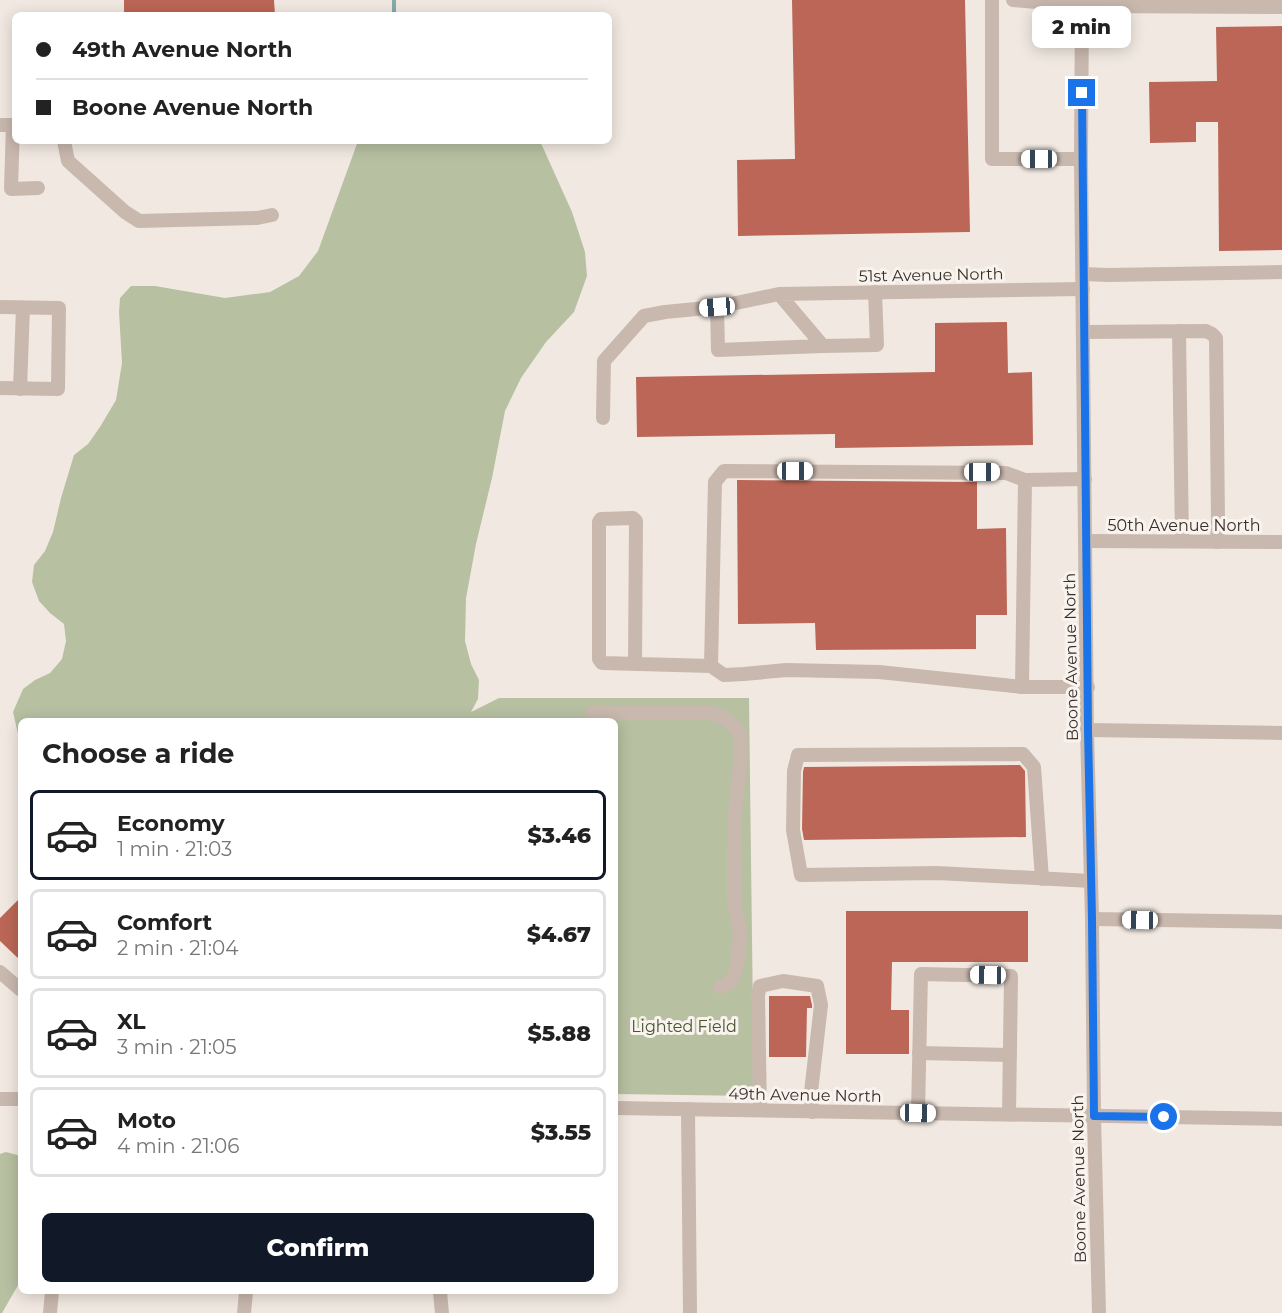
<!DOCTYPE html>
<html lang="en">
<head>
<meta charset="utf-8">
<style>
	body { margin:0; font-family:Montserrat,sans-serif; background:#f2f2f2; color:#222; height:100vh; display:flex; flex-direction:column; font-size:22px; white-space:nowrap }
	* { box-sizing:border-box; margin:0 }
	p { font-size:20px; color:#767676 }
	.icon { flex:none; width:33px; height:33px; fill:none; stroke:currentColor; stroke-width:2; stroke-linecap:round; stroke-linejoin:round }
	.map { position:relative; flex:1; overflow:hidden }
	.details { position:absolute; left:18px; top:718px; width:600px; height:576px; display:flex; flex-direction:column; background:#fff; border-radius:9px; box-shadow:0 3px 15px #0003 }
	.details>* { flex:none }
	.guide { position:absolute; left:12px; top:12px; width:600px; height:132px; border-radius:9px; box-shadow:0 3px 15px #0003; display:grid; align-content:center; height:132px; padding:0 24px; background:#fff }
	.end { position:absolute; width:27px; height:27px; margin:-14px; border:8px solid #1a73e8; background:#fff; box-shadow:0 0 0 3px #fff }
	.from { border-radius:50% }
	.bubble { position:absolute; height:42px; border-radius:9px; background:#fff; box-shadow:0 3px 15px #0003; font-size:20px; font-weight:800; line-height:42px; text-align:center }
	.car { position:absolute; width:18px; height:36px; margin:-18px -9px; border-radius:8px; box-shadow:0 0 4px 2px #0007; background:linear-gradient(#fff 24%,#345 0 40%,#fff 0 76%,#345 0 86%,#fff 0) }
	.guide b { display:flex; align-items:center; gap:21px; height:57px; font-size:22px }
	.guide b+b { border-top:2px solid #e0e0e0 }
	.guide i { width:15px; height:15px; background:#222 }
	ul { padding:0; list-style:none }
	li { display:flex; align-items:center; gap:18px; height:90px; margin:0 12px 9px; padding:0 12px; border:3px solid #e0e0e0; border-radius:9px }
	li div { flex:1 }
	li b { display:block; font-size:22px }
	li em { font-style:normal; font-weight:800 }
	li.on { border-color:#111827 }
	li>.icon { width:54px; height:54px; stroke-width:1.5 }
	h2 { padding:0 24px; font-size:27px; line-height:72px }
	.button { display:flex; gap:12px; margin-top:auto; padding:12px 24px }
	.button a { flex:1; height:69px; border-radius:9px; background:#111827; color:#fff; font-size:24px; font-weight:800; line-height:69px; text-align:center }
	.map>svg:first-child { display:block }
	.green { fill:#b8c0a2 }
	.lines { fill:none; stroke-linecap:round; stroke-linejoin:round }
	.stream { stroke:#83acaa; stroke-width:4 }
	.building { fill:#bb6656 }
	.minor { stroke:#c9b8ae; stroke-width:14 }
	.route { stroke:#1a73e8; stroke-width:8 }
	.labels { text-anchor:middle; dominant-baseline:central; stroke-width:6; stroke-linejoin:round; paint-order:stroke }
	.street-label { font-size:16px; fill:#382f2c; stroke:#f9f3ee }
	.park-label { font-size:16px; fill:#4a5432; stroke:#f9f3ee }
</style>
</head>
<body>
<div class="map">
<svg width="1282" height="1313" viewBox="0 0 1282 1313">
	<rect width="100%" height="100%" fill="#f1e9e1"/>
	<!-- green -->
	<g class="green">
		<polygon points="358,141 540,141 572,212 585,252 587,276 574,312 546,342 521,378 505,411 492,478 476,544 466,598 465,641 471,664 479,680 478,699 471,712 499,698 749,698 754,1096 615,1094 615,722 21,722 21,738 18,734 13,712 23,689 35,680 50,673 62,659 66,641 64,624 50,613 39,601 32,582 34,565 45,551 53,532 61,498 74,455 88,444 100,427 116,400 122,363 119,312 120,298 131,286 155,286 225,298 270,292 299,276 318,251"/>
		<polygon points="6,1152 21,1156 21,1280 2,1313 0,1313 0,1154"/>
	</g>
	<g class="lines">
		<!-- stream -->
		<polyline class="stream" points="394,0 394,15"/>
	</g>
	<!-- building -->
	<g class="building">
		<polygon points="124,0 274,0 275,15 124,15"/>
		<polygon points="792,0 965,0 970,232 738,236 737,160 795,159"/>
		<polygon points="1282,26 1282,250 1219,251 1218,122 1196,122 1196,142 1150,143 1149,82 1217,81 1216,27"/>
		<polygon points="1007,322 1008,373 1032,372 1033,445 835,448 835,434 637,437 636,377 935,372 935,323"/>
		<polygon points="737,480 977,482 977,529 1006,528 1007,615 976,615 976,649 816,650 815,623 738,624"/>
		<polygon points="1020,765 1025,771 1026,837 804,840 802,829 803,772 804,767"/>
		<polygon points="21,897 21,961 0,941 0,918"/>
		<polygon points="846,911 1028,911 1028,962 892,962 891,1010 909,1010 909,1054 846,1054"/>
		<polygon points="769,996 810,996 812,1005 812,1008 807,1008 806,1057 769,1057"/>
	</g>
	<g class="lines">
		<!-- minor -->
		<g class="minor">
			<polyline points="992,0 992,159 1081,159"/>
			<polyline points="1013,0 1082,6 1282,7"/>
			<polyline points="1082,0 1081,159 1087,730 1092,919 1094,1116 1099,1313"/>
			<polyline points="0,125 15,125"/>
			<polyline points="13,125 11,189 38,188"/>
			<polyline points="64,141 68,161 125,212 139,221 257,218 272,215"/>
			<polyline points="1083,274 1108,275 1282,272"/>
			<polyline points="779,294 823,346 718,350 717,307 779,294 1083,289"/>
			<polyline points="0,307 59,308 58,389 0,388"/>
			<polyline points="1179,331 1182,541"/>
			<polyline points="1083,332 1206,331 1212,334 1216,338 1218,521 1217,542"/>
			<polyline points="823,346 877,345 875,292"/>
			<polyline points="20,389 23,308"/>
			<polyline points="603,418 604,361 644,316 665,312 717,307"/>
			<polyline points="1085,479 1025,480 1022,687 1088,687"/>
			<polyline points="1086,541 1282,542"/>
			<polyline points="635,664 636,521 633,518 601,519 599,522 599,659 602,663 711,666"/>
			<polyline points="1022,687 879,672 786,670 744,674 724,675 711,666 715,482 724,471 1006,473 1025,480"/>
			<polyline points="593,713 712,713 727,720 740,733 740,767 735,812 734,850 734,900 740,933 737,968 731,983 720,987"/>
			<polyline points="1087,730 1282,733"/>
			<polyline points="1042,879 1034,767 1023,754 798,755 794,771 793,830 801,875 937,873 1091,881"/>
			<polyline points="1092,919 1282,922"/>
			<polyline points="0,972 21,990"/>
			<polyline points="919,1053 1010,1055"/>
			<polyline points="0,1099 21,1099"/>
			<polyline points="615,1108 1282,1119"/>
			<polyline points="688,1109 690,1313"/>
			<polyline points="760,1110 758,995 760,986 783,981 817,986 821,1005 811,1092 812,1112"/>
			<polyline points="918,1113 921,974 1011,976 1009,1114"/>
			<polyline points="440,1292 442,1313"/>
			<polyline points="50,1313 52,1292"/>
			<polyline points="244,1313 246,1292"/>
		</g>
	</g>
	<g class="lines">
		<!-- route -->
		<polyline class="route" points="1082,93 1088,730 1092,919 1094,1116 1164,1117"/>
	</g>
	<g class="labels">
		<!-- street labels -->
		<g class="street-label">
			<text transform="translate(931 275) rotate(-1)">51st Avenue North</text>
			<text x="1184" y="525">50th Avenue North</text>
			<text transform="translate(1071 657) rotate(-91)">Boone Avenue North</text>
			<text transform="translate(805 1095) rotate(1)">49th Avenue North</text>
			<text transform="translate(1079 1179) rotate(-91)">Boone Avenue North</text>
		</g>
		<!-- park labels -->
		<g class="park-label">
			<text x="684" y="1026">Lighted Field</text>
		</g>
	</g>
</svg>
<i class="end from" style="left:1164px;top:1117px"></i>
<i class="end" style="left:1082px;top:93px"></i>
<div class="bubble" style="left:1032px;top:6px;width:99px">2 min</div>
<i class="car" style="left:1039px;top:159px;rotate:270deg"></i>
<i class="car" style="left:717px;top:307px;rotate:265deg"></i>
<i class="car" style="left:795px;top:471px;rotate:90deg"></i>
<i class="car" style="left:982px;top:472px;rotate:90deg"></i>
<i class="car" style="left:1140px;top:920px;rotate:271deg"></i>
<i class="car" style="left:988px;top:975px;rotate:271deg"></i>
<i class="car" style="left:918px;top:1113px;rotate:91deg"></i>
<div class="guide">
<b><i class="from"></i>49th Avenue North</b>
<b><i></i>Boone Avenue North</b>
</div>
<section class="details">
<h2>Choose a ride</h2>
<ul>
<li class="on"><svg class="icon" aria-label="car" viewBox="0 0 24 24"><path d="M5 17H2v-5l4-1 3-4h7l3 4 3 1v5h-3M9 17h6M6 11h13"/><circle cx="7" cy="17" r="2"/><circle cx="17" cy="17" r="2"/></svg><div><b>Economy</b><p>1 min · 21:03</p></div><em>$3.46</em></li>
<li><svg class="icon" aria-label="car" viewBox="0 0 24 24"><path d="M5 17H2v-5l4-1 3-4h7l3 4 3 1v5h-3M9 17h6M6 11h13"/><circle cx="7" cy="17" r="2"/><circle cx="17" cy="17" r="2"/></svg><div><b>Comfort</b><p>2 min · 21:04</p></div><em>$4.67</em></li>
<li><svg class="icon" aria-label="car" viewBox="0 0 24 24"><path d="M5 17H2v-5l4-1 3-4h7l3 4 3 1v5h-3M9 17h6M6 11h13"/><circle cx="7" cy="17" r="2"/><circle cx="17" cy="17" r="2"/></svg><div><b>XL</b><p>3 min · 21:05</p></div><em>$5.88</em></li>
<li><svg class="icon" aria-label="car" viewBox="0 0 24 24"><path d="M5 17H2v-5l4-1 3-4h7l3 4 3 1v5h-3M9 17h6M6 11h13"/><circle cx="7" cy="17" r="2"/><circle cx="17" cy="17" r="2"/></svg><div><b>Moto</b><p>4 min · 21:06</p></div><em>$3.55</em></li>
</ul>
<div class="button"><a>Confirm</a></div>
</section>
</div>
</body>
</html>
